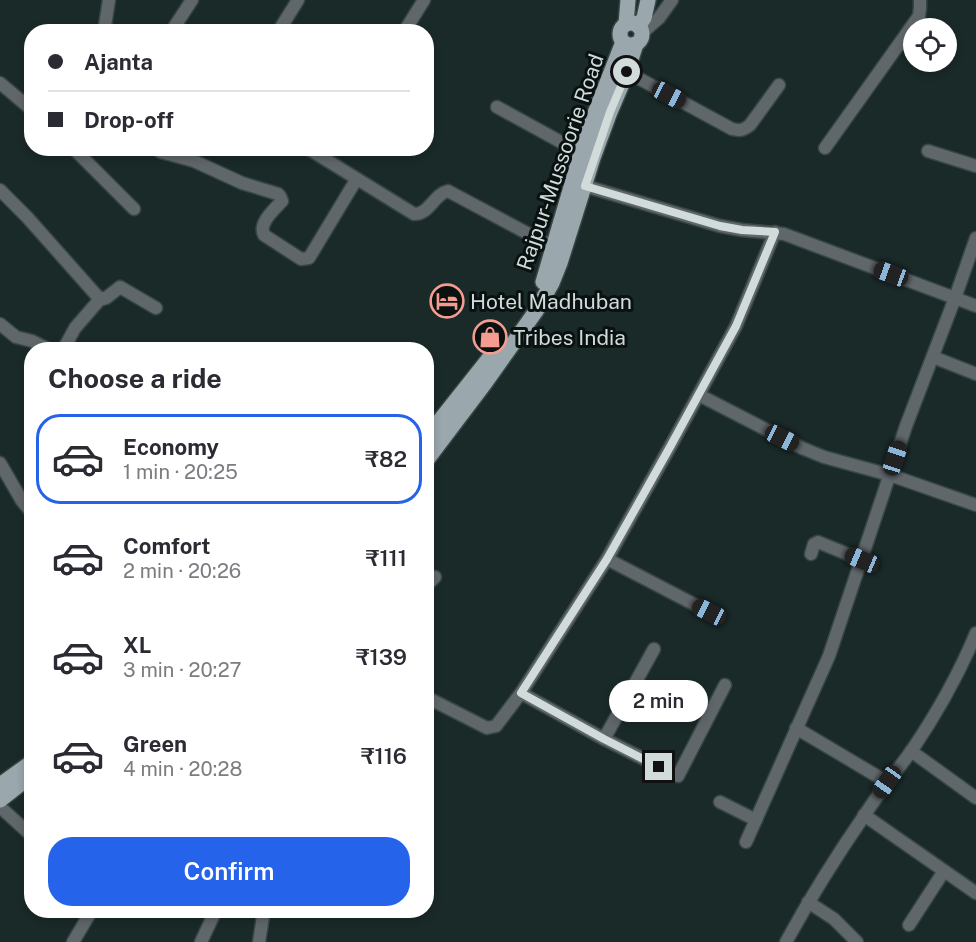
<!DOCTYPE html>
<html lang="en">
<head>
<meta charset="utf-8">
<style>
	body { margin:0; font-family:"Public Sans",sans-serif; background:#f7f7f7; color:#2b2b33; height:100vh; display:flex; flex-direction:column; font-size:22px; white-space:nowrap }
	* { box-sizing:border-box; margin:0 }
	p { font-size:20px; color:#7c7c81 }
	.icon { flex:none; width:33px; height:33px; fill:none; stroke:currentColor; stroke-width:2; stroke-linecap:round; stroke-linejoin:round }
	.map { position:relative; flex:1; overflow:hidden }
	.panel { position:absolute; left:24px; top:342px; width:410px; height:576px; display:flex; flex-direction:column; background:#fff; border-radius:24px; box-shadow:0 3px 9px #0003 }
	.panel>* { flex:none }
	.banner { position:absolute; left:24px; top:24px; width:410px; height:132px; border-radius:24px; box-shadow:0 3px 9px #0003; display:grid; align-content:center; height:132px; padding:0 24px; background:#fff }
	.controls { position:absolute; left:903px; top:18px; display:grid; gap:12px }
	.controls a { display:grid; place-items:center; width:54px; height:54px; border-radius:50%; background:#fff; box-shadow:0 3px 9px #0003; font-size:30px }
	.end { position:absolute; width:27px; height:27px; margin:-14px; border:8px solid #d1dbda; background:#111; box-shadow:0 0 0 3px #111 }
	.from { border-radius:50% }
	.bubble { position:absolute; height:42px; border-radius:21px; background:#fff; box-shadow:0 3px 9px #0003; font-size:20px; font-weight:600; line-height:42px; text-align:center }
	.car { position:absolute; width:18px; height:36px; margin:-18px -9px; border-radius:8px; box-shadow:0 0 4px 2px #0007; background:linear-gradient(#222 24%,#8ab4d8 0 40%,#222 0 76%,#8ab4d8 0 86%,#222 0) }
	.banner b { display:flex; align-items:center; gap:21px; height:57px; font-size:22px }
	.banner b+b { border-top:2px solid #e1e1e2 }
	.banner i { width:15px; height:15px; background:#2b2b33 }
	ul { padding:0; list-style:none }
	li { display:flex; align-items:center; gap:18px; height:90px; margin:0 12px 9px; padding:0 12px; border:3px solid transparent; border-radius:24px }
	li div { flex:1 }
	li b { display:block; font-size:22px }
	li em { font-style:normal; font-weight:600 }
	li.selected { border-color:#2563eb }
	li>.icon { width:54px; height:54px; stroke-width:1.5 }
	h2 { padding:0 24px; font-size:27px; line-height:72px }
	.action { display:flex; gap:12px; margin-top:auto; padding:12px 24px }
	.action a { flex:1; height:69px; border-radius:24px; background:#2563eb; color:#fff; font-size:24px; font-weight:600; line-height:69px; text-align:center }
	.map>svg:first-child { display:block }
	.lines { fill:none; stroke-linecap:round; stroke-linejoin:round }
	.minor-casing { stroke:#374645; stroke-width:15 }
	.major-casing { stroke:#374645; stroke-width:18 }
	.minor { stroke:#60676a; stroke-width:12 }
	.major { stroke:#9aa8ae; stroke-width:15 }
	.route { stroke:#d1dbda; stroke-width:8 }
	.labels { text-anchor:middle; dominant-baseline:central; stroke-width:6; stroke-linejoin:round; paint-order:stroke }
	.street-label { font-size:21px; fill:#d1dbda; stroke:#0a1111 }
	.poi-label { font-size:21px; fill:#d1dbda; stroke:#0a1111; text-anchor:start }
</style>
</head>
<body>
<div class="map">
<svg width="976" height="942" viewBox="0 0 976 942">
	<rect width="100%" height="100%" fill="#1a2a29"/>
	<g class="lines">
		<!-- minor casing -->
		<g class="minor-casing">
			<g id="minor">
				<polyline points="104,32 109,0"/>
				<polyline points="171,32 192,0"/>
				<polyline points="278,32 298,0"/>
				<polyline points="404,32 424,0"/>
				<polyline points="642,33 659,18 672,0"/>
				<path d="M627,72L732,129C740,131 744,130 750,125L779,85"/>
				<polyline points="0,83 32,110"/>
				<polyline points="497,107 581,153"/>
				<polyline points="73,148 134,209"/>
				<path d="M154,148L161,152L194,161L242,183L278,194L280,196L282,201C274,210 258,223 264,235L301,259L309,258L356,180"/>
				<path d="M307,148L414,214C430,214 434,194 448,191L553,247"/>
				<polyline points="825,148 919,16 920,8 920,0"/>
				<polyline points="928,151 976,166"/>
				<polyline points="585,186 720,226 742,230 784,234 976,306"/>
				<polyline points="0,190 27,217 98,297 103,299 106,298 120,287 156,308"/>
				<polyline points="0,324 16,337 32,341 50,350"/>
				<polyline points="63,350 75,328 101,298"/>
				<polyline points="933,357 976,374"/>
				<polyline points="699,395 802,448 824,457 890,475 976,505"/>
				<polyline points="0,463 22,501 32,513"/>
				<polyline points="811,554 814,544 818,542 862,560"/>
				<polyline points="607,559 709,612"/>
				<polyline points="426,586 435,577"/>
				<polyline points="521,693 604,739 678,776 725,685"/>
				<polyline points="426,697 487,728 496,726 521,693 607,559 670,447 736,326 775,232"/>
				<polyline points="796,728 887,782"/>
				<polyline points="604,739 654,649"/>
				<polyline points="911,751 976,798"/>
				<polyline points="720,802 756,820"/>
				<polyline points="0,807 32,836"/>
				<polyline points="864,815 976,893"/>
				<polyline points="746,842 829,656 906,426 955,298 976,238"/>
				<polyline points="808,902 834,919 857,942"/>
				<polyline points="909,925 944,871"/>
				<polyline points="73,942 92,910"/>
				<polyline points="201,942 216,910"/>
				<polyline points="259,942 264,910"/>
				<path d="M786,942C810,898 837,855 866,813C880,791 897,771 912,750C937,713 959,674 976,633"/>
			</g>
		</g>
		<!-- major casing -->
		<g class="major-casing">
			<g id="major">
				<circle cx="631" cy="34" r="11"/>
				<polyline points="626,24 628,0"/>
				<polyline points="638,26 644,18 648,0"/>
				<polyline points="543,282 581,153 595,113 623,42"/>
				<polyline points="426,438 495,351"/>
				<polyline points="426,461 485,383 536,311 552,283 560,263 593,158 610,112 627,72 636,44"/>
				<polyline points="0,785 32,762"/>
				<polyline points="0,800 32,775"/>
			</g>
		</g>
		<!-- minor -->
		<use href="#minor" class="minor"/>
		<!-- major -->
		<use href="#major" class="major"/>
	</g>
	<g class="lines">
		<!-- route -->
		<polyline class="route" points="627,72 610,112 585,186 720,226 742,230 775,232 736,326 670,447 607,559 521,693 604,739 659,767"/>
	</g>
	<!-- icons -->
	<defs>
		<g id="hotel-ring" transform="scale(1.725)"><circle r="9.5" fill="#0a1111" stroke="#f59c91" stroke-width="1.5"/><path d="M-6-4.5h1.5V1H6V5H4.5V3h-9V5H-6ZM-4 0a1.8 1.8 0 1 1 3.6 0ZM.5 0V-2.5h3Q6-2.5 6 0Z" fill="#f59c91"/></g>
		<g id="shop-ring" transform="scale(1.725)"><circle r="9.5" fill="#0a1111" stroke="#f59c91" stroke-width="1.5"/><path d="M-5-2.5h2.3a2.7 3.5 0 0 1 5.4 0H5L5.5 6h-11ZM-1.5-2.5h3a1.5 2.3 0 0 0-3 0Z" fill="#f59c91"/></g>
	</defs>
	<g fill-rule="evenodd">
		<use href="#hotel-ring" x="447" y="301"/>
		<use href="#shop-ring" x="490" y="337"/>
	</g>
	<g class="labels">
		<!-- street labels -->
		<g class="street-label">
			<text transform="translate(560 162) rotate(-71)">Rajpur-Mussoorie Road</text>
		</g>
		<!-- poi labels -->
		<g class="poi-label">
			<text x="470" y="301">Hotel Madhuban</text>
			<text x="513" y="337">Tribes India</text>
		</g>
	</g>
</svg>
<div class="controls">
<a><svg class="icon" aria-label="locate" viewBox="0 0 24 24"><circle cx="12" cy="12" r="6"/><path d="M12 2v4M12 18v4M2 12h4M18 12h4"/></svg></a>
</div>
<i class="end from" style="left:627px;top:72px"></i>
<i class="end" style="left:659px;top:767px"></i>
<div class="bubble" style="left:609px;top:680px;width:99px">2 min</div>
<i class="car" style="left:669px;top:95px;rotate:118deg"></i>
<i class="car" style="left:891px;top:274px;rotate:290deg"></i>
<i class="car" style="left:782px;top:438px;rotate:117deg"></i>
<i class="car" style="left:895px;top:458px;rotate:18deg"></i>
<i class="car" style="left:862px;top:560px;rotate:293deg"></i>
<i class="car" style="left:709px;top:612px;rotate:297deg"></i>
<i class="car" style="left:887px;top:782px;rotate:215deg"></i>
<div class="banner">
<b><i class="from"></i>Ajanta</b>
<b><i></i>Drop-off</b>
</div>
<section class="panel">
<h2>Choose a ride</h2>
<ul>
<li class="selected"><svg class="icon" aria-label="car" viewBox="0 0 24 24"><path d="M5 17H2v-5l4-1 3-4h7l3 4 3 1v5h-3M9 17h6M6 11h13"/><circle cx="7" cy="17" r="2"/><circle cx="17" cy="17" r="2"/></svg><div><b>Economy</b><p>1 min · 20:25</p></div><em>₹82</em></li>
<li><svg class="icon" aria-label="car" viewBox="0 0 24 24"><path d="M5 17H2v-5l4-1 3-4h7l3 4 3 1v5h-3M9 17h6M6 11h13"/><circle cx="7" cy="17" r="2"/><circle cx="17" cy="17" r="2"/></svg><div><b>Comfort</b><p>2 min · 20:26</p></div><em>₹111</em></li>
<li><svg class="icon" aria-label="car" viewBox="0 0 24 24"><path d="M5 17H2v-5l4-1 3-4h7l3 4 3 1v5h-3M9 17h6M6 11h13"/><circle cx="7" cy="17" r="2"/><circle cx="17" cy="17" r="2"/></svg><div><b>XL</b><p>3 min · 20:27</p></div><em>₹139</em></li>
<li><svg class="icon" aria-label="car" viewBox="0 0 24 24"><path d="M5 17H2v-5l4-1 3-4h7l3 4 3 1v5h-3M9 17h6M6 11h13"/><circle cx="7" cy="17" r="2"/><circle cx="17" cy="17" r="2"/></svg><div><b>Green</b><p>4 min · 20:28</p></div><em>₹116</em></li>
</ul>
<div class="action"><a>Confirm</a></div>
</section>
</div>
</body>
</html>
